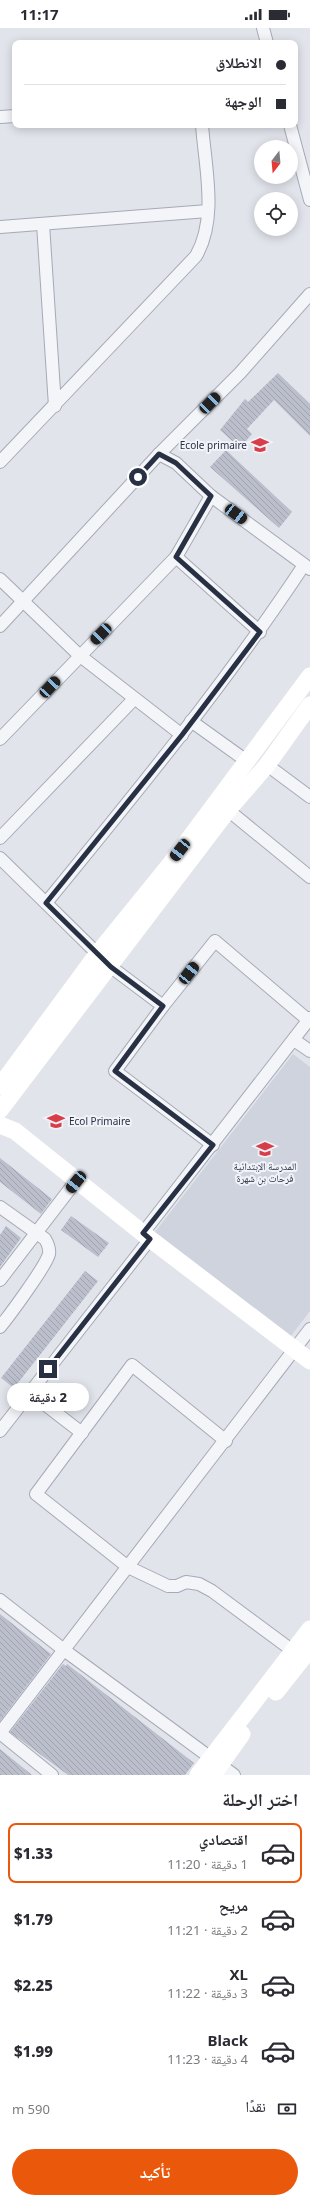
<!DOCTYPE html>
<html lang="ar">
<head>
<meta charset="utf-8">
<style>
	body { margin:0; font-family:"Noto Sans","Noto Naskh Arabic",sans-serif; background:#f2f2f3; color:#2b2b33; direction:rtl; height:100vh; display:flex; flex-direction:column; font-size:15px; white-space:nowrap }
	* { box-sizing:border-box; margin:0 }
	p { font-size:13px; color:#7c7c81 }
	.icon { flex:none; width:22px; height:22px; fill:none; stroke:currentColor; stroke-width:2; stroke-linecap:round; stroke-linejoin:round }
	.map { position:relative; height:1747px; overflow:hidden; direction:ltr }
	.sheet { display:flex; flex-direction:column; background:#fff; flex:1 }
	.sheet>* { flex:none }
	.top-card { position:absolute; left:12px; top:12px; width:286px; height:88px; border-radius:8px; box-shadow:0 2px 10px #0003; direction:rtl; display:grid; align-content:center; height:88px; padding:0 12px; background:#fff }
	.needle { width:26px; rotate:196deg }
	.tools { position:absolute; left:254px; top:112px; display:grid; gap:8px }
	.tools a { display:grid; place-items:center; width:44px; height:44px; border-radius:50%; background:#fff; box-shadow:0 2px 10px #0003; font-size:20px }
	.end { position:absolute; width:18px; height:18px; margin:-9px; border:5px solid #283044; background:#fff; box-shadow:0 0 0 2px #fff }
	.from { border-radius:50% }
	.bubble { position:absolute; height:28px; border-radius:14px; background:#fff; box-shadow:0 2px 10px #0003; font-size:13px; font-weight:800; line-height:28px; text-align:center; direction:rtl }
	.car { position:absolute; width:12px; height:24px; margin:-12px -6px; border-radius:5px; box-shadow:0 0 3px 1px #0007; background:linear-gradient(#222 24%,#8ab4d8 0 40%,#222 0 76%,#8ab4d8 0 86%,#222 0) }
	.top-card b { display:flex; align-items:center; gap:14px; height:38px; font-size:15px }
	.top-card b+b { border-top:1px solid #e1e1e2 }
	.top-card i { width:10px; height:10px; background:#2b2b33 }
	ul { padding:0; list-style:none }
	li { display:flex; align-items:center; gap:12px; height:60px; margin:0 8px 6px; padding:0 4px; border:2px solid transparent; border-radius:8px }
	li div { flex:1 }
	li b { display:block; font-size:15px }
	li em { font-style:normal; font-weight:800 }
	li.on { border-color:#ea580c }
	li>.icon { width:36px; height:36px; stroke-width:1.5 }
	h2 { padding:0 12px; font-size:18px; line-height:48px }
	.pay { display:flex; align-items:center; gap:10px; height:44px; padding:0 12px; font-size:15px }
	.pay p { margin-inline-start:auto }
	.button { display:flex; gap:8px; margin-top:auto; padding:8px 12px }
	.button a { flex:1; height:46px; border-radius:24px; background:#ea580c; color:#fff; font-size:16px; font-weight:800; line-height:46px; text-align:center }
	.status { display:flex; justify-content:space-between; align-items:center; height:28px; padding:0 20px; background:#fff; direction:ltr }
	.status svg { height:11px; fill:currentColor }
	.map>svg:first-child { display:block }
	.built { fill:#cfd3dd }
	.building { fill:url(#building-back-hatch) }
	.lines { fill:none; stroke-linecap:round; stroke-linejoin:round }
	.street-casing { stroke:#a6aab6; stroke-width:14 }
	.street { stroke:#f4f5f9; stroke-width:12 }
	.secondary { stroke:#fff; stroke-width:17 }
	.route { stroke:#283044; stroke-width:5 }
	.labels { text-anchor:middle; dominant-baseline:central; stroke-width:4; stroke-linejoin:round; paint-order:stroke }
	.poi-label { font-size:10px; fill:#283044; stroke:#f1f3f8; text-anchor:end }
</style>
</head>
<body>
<div class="status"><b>11:17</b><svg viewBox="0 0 49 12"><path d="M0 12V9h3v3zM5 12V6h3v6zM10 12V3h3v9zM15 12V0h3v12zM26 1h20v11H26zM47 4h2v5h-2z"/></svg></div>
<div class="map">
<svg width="310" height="1747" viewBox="0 0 310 1747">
	<defs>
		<pattern id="building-back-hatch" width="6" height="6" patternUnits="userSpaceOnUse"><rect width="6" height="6" fill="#bbbfcb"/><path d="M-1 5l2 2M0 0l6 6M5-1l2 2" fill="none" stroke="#a1a4b0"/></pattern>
	</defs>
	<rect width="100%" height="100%" fill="#e1e4eb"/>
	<!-- built -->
	<polygon class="built" points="293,1026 310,1039 310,1283 291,1308 155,1204"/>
	<!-- building -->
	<g class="building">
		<polygon points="278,345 310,376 310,408 274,372 247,401 252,406 240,420 220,402 245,371 248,374"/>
		<polygon points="226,422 292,484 279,500 210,439"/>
		<polygon points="0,1130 52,1171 41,1186 0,1154"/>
		<polygon points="71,1188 109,1215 98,1229 61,1202"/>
		<polygon points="6,1198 21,1210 0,1239 0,1207"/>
		<polygon points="85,1243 98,1253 14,1360 1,1350"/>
		<polygon points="0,1586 51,1626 0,1693"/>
		<polygon points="63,1636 66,1638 67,1636 194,1735 185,1747 68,1747 10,1704"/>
		<polygon points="0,1721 32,1747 0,1747"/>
	</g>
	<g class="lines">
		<!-- street casing -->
		<g class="street-casing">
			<g id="street">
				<polyline points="263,0 267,15"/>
				<polyline points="0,89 15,88"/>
				<polyline points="290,97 310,172"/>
				<polyline points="43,196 55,378"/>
				<polyline points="0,199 208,183"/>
				<polyline points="159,426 176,435 211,468 310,541"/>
				<path d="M0,434L196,228C218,190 205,139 202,97"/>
				<polyline points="176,529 260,604"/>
				<polyline points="0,551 79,627 182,707"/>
				<polyline points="0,598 159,426 240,345 310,266"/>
				<polyline points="191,693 248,734"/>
				<polyline points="0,711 176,529 211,468"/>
				<polyline points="267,737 310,769"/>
				<polyline points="228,782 310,849"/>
				<polyline points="0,810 134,671"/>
				<polyline points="0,830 111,939 163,978 215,913 308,992"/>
				<path d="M46,875C136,765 226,655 304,537"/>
				<polyline points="163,978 115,1043 213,1117"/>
				<polyline points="294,1012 310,1023"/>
				<path d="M0,1179L45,1211C48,1216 50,1220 49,1226C46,1238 9,1288 0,1299"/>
				<polyline points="143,1205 310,990"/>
				<polyline points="0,1252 76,1153"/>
				<polyline points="29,1364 82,1405"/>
				<polyline points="0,1403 150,1211"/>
				<polyline points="226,1413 132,1337 36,1466 128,1539 168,1558 177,1558 186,1554 199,1556 212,1563 293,1623"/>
				<polyline points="0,1572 64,1622 234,1747"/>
				<polyline points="0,1705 310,1301"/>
				<polyline points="0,1705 52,1747"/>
			</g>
		</g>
		<!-- street -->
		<use href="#street" class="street"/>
		<!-- secondary -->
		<g class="secondary">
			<polyline points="0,1058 98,925 171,835 310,648"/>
			<polyline points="0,1082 228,782 267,737 310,677"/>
			<polyline points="0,1097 15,1103 150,1211 310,1333"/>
			<polyline points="276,1664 310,1621"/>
			<polyline points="198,1747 310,1601"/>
			<polyline points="213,1747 242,1706"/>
		</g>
	</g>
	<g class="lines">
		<!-- route -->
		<polyline class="route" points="48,1341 150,1211 143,1205 213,1117 115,1043 163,978 111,939 46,875 182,707 260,604 176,529 211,468 176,435 159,426 138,449"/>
	</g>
	<!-- icons -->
	<defs>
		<g id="school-bare" transform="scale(1.38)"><path d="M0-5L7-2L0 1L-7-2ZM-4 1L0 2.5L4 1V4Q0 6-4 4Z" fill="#d73e49" stroke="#f1f3f8" stroke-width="2.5" paint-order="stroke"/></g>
	</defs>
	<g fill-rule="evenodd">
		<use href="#school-bare" x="260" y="417"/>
		<use href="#school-bare" x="56" y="1093"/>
		<use href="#school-bare" x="265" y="1121"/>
	</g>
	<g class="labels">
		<!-- poi labels -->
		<g class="poi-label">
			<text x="247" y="417">Ecole primaire</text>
			<text x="69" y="1093" text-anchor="start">Ecol Primaire</text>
			<text x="265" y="1138" text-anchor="middle">المدرسة الإبتدائية<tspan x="265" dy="12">فرحات بن شهرة</tspan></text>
		</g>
	</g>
</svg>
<div class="tools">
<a><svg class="needle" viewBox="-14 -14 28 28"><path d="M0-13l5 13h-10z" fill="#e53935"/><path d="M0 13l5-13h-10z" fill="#7c7c81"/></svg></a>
<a><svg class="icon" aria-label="locate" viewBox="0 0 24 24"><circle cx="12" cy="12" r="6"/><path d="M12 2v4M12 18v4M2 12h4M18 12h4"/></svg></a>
</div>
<i class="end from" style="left:138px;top:449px"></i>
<i class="end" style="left:48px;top:1341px"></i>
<div class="bubble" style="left:7px;top:1355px;width:82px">2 دقيقة</div>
<i class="car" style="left:210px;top:375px;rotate:45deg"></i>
<i class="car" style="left:236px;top:486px;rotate:127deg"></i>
<i class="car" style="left:101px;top:606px;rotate:225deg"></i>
<i class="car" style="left:50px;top:659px;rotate:43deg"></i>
<i class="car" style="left:180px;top:822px;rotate:218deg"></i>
<i class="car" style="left:189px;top:945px;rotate:38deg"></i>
<i class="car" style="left:76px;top:1154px;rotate:219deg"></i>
<div class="top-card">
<b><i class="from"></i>الانطلاق</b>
<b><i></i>الوجهة</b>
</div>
</div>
<section class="sheet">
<h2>اختر الرحلة</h2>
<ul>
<li class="on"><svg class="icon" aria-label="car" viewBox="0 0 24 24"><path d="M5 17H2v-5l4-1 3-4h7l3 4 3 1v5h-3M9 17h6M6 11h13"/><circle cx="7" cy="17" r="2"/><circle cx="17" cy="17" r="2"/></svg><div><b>اقتصادي</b><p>1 دقيقة · 11:20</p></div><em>$1.33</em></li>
<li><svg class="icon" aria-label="car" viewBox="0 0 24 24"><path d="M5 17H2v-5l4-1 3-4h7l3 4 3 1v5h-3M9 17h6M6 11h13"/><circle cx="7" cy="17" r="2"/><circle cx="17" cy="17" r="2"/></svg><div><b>مريح</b><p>2 دقيقة · 11:21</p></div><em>$1.79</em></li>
<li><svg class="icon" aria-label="car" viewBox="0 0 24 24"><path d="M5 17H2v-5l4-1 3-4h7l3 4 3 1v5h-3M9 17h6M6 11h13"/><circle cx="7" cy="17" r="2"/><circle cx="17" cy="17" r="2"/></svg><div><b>XL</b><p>3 دقيقة · 11:22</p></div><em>$2.25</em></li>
<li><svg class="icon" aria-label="car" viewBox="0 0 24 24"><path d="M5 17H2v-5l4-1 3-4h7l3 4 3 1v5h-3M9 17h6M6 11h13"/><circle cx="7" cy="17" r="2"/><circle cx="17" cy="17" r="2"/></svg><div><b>Black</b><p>4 دقيقة · 11:23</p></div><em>$1.99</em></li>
</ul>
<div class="pay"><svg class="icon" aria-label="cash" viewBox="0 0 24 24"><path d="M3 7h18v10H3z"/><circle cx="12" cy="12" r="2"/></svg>نقدًا<p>590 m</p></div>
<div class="button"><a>تأكيد</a></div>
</section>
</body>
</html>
